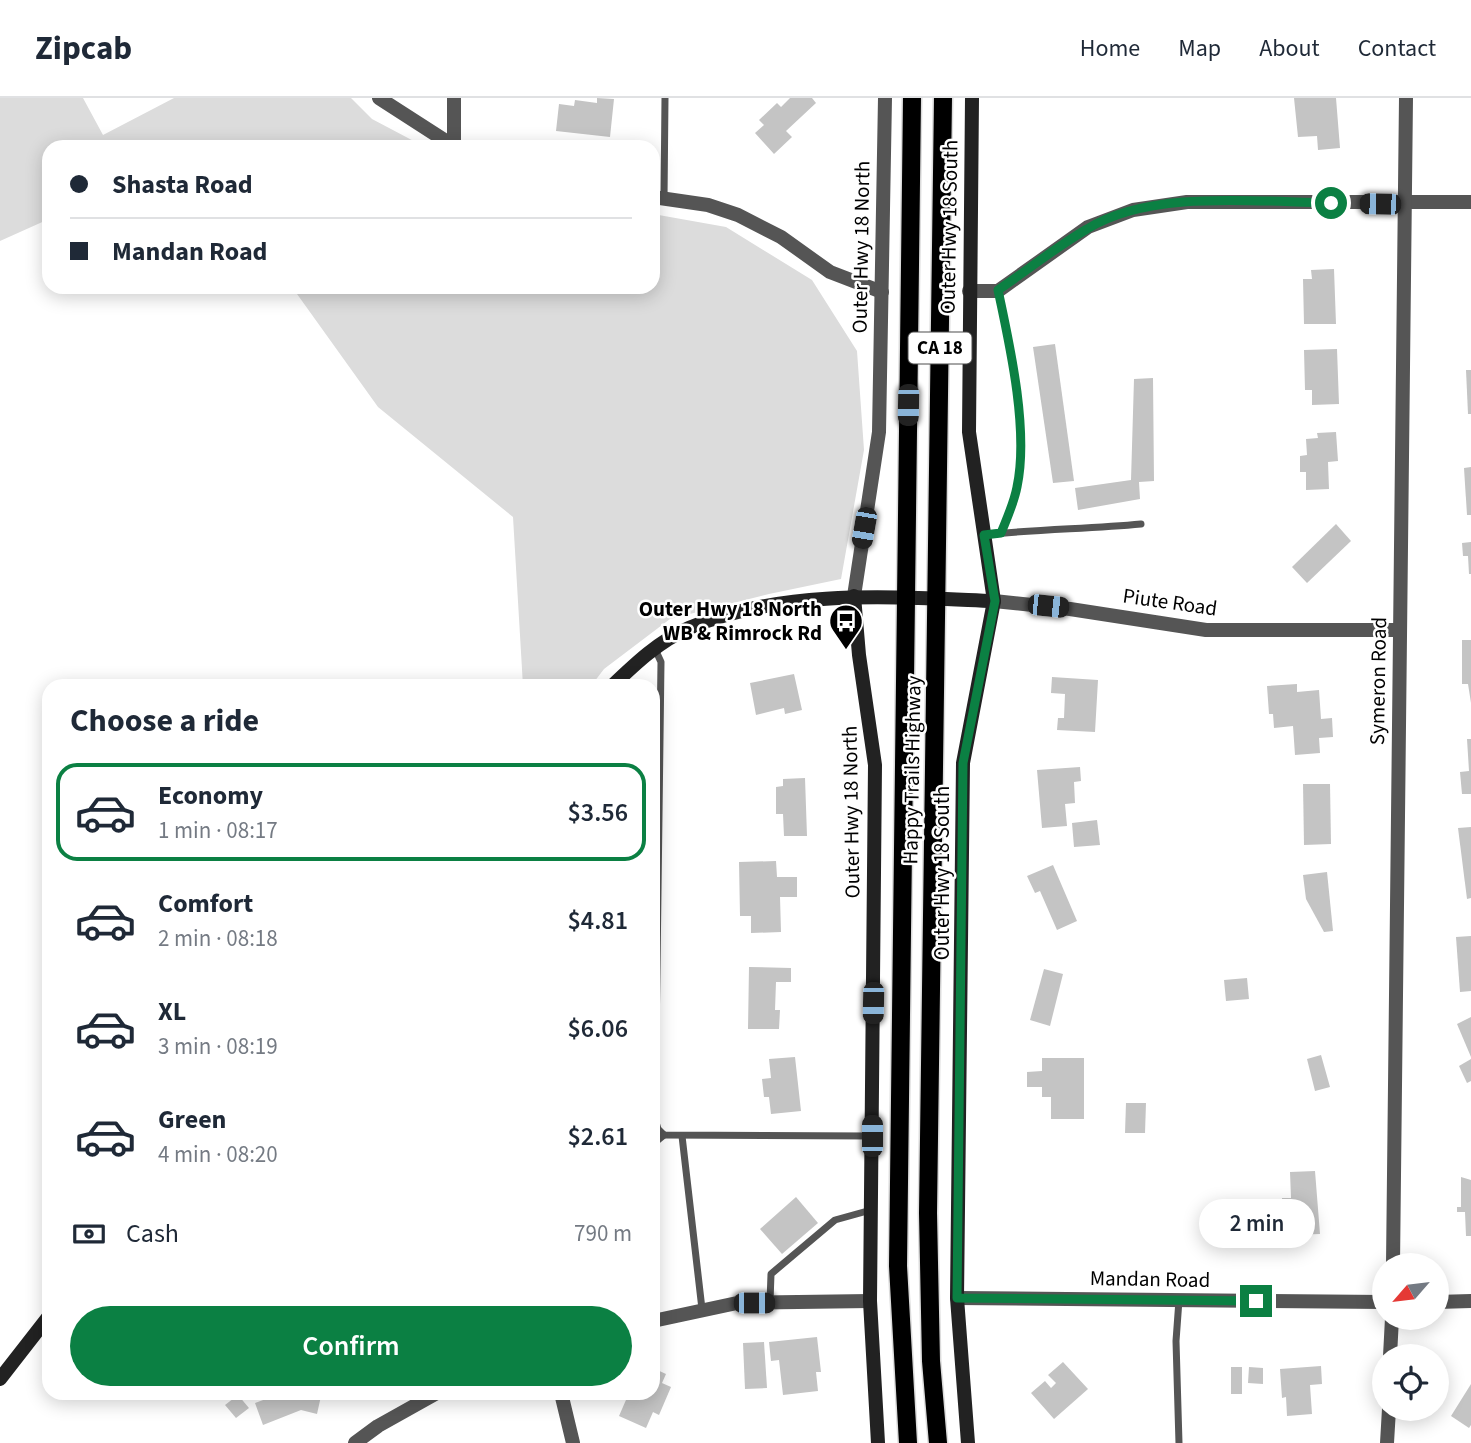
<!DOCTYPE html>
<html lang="en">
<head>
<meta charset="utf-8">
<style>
	body { margin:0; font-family:"Source Sans 3",sans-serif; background:#f6f6f7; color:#1f2937; height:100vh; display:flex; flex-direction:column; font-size:26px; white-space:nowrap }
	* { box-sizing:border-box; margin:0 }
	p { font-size:23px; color:#747a83 }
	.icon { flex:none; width:38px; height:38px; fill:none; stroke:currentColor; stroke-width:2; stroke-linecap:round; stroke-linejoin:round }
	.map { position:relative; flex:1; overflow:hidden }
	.side { position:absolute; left:42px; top:581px; width:618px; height:721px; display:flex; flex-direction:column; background:#fff; border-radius:21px; box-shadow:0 4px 18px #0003 }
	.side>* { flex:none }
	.guide { position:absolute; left:42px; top:42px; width:618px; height:154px; border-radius:21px; box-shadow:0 4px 18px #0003; display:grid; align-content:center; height:154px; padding:0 28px; background:#fff }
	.needle { width:46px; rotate:242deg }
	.tools { position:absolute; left:1372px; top:1155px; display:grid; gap:14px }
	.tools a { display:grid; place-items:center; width:77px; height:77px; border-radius:50%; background:#fff; box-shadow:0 4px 18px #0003; font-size:35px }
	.end { position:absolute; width:32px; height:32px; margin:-16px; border:9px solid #0b8043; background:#fff; box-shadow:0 0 0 4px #fff }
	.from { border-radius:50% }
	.bubble { position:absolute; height:49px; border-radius:24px; background:#fff; box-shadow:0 4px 18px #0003; font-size:23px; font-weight:600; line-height:49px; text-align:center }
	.car { position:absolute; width:21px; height:42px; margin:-21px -10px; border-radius:9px; box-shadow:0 0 5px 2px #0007; background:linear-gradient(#222 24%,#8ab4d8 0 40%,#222 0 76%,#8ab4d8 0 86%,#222 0) }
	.guide b { display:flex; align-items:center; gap:24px; height:66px; font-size:26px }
	.guide b+b { border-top:2px solid #e0e1e3 }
	.guide i { width:18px; height:18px; background:#1f2937 }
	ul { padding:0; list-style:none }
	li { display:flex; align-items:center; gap:21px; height:98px; margin:0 14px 10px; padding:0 14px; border:4px solid transparent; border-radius:21px }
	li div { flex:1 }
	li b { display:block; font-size:26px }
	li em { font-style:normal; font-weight:600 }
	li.current { border-color:#0b8043 }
	li>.icon { width:63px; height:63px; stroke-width:1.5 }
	h2 { padding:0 28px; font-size:32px; line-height:84px }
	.pay { display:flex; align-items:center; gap:18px; height:77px; padding:0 28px; font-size:26px }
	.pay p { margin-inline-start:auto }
	.action { display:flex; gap:14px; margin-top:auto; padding:14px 28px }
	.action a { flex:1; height:80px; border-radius:42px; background:#0b8043; color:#fff; font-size:28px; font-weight:600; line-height:80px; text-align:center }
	header { display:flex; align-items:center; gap:42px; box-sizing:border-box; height:98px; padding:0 35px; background:#fff; border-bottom:2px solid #e0e1e3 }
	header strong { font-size:33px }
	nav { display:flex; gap:38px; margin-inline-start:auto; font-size:24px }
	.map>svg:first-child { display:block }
	.green { fill:#dcdcdc }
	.building { fill:#c4c4c4 }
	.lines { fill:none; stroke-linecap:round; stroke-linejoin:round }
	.primary-casing { stroke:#dbdbdb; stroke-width:21 }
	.lane { stroke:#555; stroke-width:7 }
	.street { stroke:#555; stroke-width:14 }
	.secondary { stroke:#222; stroke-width:14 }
	.primary { stroke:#000; stroke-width:18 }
	.route { stroke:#0b8043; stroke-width:9 }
	.labels { text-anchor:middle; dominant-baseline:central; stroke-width:5; stroke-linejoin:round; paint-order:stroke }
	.shield { fill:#fff; stroke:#4c4c4c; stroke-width:2 }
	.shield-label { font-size:19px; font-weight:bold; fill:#000 }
	.street-label { font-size:21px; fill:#000; stroke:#fff }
	.poi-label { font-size:21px; font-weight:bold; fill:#000; stroke:#fff; text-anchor:end }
</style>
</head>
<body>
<header>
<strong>Zipcab</strong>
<nav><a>Home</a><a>Map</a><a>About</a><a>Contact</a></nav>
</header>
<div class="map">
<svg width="1471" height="1345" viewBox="0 0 1471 1345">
	<rect width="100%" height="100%" fill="#fff"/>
	<!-- green -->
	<g class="green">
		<polygon points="0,0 83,0 103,37 174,0 351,0 372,21 425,49 49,49 49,121 0,143"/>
		<polygon points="653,116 726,129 812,182 857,253 864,352 841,481 769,496 670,521 604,571 591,588 523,588 513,419 378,309 292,189 653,189"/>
	</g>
	<!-- building -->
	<g class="building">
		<polygon points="597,0 614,1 610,39 556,33 559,6 574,8 575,2 597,5"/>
		<polygon points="790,0 812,0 816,5 786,33 792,39 774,56 755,35 764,27 759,22 777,5 781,9"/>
		<polygon points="1294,0 1336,0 1340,50 1318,52 1317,38 1298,39"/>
		<polygon points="1334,171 1336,226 1304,226 1303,181 1312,181 1311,172"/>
		<polygon points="1055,246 1074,383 1053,385 1033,249"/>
		<polygon points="1337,251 1339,306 1312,307 1312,292 1305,292 1304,252"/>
		<polygon points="1466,272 1471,272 1471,316 1468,316"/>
		<polygon points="1153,280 1154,383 1139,384 1140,401 1078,412 1075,390 1131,382 1134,281"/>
		<polygon points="1336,334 1338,363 1328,364 1329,391 1306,392 1306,374 1300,374 1300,358 1307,357 1306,341 1318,340 1317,335"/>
		<polygon points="1471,369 1471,417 1467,417 1464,370"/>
		<polygon points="1336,426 1351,443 1307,485 1292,469"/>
		<polygon points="1471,444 1471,476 1469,476 1468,458 1463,458 1462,445"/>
		<polygon points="1462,542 1471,542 1471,605 1468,586 1462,586"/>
		<polygon points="794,576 802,612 785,616 784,610 756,617 750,585"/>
		<polygon points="1052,579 1098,582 1095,634 1057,632 1058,620 1064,620 1065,596 1051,595"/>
		<polygon points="1297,586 1297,594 1319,592 1321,621 1332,620 1333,639 1319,640 1320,655 1295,657 1293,628 1274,630 1273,616 1269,616 1267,588"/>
		<polygon points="1467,641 1471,641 1471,696 1462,696 1460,674 1469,673"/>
		<polygon points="1080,669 1081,683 1074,684 1075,705 1065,706 1067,728 1042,730 1037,672"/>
		<polygon points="805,680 807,738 784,738 783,716 776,716 776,689 783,688 783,681"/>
		<polygon points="1303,686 1330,686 1331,746 1304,747"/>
		<polygon points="1097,722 1100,747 1074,749 1072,725"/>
		<polygon points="1471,729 1471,800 1467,801 1458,730"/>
		<polygon points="776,763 777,779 797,779 797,799 780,799 781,834 751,835 751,818 740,818 739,764"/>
		<polygon points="1053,767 1077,823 1057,832 1040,793 1035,795 1027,778"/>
		<polygon points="1327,774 1333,833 1324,834 1306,801 1303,777"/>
		<polygon points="1471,838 1471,893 1460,894 1456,839"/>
		<polygon points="749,869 791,870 791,884 776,884 775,912 780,912 779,931 748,931"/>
		<polygon points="1044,871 1063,876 1050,928 1030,922"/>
		<polygon points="1247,880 1249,901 1226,903 1224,882"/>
		<polygon points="1471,919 1471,959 1457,926"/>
		<polygon points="1321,957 1330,989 1315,993 1307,961"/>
		<polygon points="795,959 801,1013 771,1016 769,999 764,999 762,981 771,980 769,961"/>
		<polygon points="1042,960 1084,960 1084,1021 1051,1021 1051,999 1042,999 1042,989 1027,989 1027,974 1042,973"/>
		<polygon points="1471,961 1471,983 1467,985 1459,968"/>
		<polygon points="1126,1005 1146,1005 1145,1035 1125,1035"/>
		<polygon points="1315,1073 1320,1136 1292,1137 1291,1119 1282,1120 1282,1100 1291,1100 1290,1074"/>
		<polygon points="1461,1079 1471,1082 1471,1138 1466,1138 1465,1114 1457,1114 1457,1109 1461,1109"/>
		<polygon points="796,1099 818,1125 782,1156 760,1131"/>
		<polygon points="817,1239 821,1274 816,1274 818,1293 783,1297 779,1262 771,1263 769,1244"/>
		<polygon points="764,1244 767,1290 745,1291 743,1245"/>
		<polygon points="1063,1264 1088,1291 1054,1321 1031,1295 1045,1283 1051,1290 1056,1285 1048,1277"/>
		<polygon points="1321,1268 1322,1286 1310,1287 1312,1316 1287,1318 1286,1299 1282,1300 1280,1271"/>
		<rect x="1231" y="1269" width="11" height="27"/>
		<polygon points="1249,1269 1263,1270 1263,1286 1248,1285"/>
		<polygon points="653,1270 666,1276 662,1285 671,1289 659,1317 653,1314 646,1330 619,1318 629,1295 653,1295"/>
		<polygon points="1471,1286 1471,1327 1469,1330 1451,1318"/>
		<polygon points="282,1295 321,1298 317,1316 301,1312 263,1327 255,1305"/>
		<polygon points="238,1297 249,1310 236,1320 225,1307"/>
	</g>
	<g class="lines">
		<!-- primary casing -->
		<g class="primary-casing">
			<g id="primary">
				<polyline points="908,1345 898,1168 912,0"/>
				<polyline points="938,1345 931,1263 928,1115 943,0"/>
			</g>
		</g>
		<!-- lane -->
		<g class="lane">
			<polyline points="664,101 665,0"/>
			<path d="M998,193C1010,248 1029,334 1017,389C1014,405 1007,420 1001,435"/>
			<path d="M984,437C1036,431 1089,431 1141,426"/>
			<polyline points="655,551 661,564 655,1021 658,1031 664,1037 872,1038"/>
			<polyline points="682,1038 702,1211"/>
			<polyline points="653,1046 664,1037"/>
			<polyline points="770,1204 771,1176 835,1122 871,1112"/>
			<polyline points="1179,1345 1176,1243 1179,1202"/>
		</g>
		<!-- street -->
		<g class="street">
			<polyline points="379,0 455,49"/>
			<polyline points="454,49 454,0"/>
			<polyline points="653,99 708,107 738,117 781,139 830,174 882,194"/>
			<polyline points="969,193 998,193 1088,129 1133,112 1187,104 1471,104"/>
			<polyline points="854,498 879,334 885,0"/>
			<polyline points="994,503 1070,511 1206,532 1399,532"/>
			<polyline points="1393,1167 1406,0"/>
			<polyline points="957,1200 1384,1204"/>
			<polyline points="1437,1204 1471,1203"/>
			<polyline points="653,1223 737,1205 870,1203"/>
			<polyline points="1390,1258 1392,1220"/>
			<polyline points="561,1295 573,1345"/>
			<polyline points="355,1345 378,1328 437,1295"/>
			<polyline points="1387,1345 1389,1311"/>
		</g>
		<!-- secondary -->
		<g class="secondary">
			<polyline points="854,498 859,557 875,667 870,1203 878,1345"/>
			<path d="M612,588C635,566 659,543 689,530C784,490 894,499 994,503"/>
			<polyline points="0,1281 49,1218"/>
			<polyline points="968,1345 957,1200 963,665 994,503 969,334 972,0"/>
		</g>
		<!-- primary -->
		<use href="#primary" class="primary"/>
	</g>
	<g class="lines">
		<!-- route -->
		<path class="route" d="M1256,1203L957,1200L963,665L995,503L984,437L1001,435C1007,420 1014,405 1017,389C1029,333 1010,248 998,192C1028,172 1056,149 1087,131C1151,91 1258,104 1331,105"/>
	</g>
	<!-- icons -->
	<defs>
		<g id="bus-pin" transform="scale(1.75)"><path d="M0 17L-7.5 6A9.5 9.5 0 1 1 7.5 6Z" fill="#000" stroke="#fff"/><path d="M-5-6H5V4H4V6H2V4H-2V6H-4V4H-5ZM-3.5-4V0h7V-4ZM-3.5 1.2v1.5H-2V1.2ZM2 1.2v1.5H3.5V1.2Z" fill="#fff"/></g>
	</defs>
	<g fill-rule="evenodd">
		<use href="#bus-pin" x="846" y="523"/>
	</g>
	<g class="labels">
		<!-- shield labels -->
		<rect class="shield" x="908.5" y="234.5" width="63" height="31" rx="5"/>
		<g class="shield-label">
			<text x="940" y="250">CA 18</text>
		</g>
		<!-- street labels -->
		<g class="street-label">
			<text transform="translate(949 129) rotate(-89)">Outer Hwy 18 South</text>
			<text transform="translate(861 149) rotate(-89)">Outer Hwy 18 North</text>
			<text transform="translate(1170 504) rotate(8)">Piute Road</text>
			<text transform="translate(1378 583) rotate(-89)">Symeron Road</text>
			<text transform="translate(912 672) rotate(-89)">Happy Trails Highway</text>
			<text transform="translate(851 714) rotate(-91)">Outer Hwy 18 North</text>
			<text transform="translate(942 775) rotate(-90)">Outer Hwy 18 South</text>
			<text transform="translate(1150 1181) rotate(1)">Mandan Road</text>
		</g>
		<!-- poi labels -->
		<g class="poi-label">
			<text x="822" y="511">Outer Hwy 18 North<tspan x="822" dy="24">WB &amp; Rimrock Rd</tspan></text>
		</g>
	</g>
</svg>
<div class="tools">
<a><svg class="needle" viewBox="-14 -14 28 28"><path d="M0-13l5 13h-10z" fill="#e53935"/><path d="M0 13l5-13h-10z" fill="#747a83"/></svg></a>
<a><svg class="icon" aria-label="locate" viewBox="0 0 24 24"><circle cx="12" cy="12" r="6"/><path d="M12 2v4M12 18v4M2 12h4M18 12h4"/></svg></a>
</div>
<i class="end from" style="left:1331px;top:105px"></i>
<i class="end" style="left:1256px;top:1203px"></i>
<div class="bubble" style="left:1199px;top:1101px;width:116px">2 min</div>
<i class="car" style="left:1380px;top:106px;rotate:271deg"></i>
<i class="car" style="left:908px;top:307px;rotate:181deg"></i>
<i class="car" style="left:864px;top:430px;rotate:190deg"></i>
<i class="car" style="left:1048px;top:508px;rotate:96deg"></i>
<i class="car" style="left:873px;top:905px;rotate:181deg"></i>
<i class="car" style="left:872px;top:1038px;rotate:0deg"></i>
<i class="car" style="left:754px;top:1205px;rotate:90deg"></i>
<div class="guide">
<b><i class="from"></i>Shasta Road</b>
<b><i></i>Mandan Road</b>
</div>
<section class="side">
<h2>Choose a ride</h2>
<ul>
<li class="current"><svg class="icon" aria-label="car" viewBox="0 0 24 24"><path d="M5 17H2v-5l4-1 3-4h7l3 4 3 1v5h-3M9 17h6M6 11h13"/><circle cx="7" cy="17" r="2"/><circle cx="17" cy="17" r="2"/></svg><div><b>Economy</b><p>1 min · 08:17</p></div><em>$3.56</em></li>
<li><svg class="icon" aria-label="car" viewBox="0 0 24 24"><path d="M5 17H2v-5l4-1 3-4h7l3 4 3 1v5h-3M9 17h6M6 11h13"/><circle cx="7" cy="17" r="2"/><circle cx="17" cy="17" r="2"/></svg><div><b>Comfort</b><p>2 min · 08:18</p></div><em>$4.81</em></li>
<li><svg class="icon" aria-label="car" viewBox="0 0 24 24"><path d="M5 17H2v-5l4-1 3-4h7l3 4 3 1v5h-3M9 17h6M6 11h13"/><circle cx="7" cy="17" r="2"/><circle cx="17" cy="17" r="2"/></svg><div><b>XL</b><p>3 min · 08:19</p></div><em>$6.06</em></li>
<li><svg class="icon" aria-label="car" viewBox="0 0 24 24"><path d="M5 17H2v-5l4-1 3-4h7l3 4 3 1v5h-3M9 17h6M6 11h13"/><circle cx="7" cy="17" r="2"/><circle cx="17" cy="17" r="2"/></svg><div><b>Green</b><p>4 min · 08:20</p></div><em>$2.61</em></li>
</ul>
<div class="pay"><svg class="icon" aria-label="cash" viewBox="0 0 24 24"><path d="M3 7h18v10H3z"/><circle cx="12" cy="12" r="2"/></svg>Cash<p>790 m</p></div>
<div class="action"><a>Confirm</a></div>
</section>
</div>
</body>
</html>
